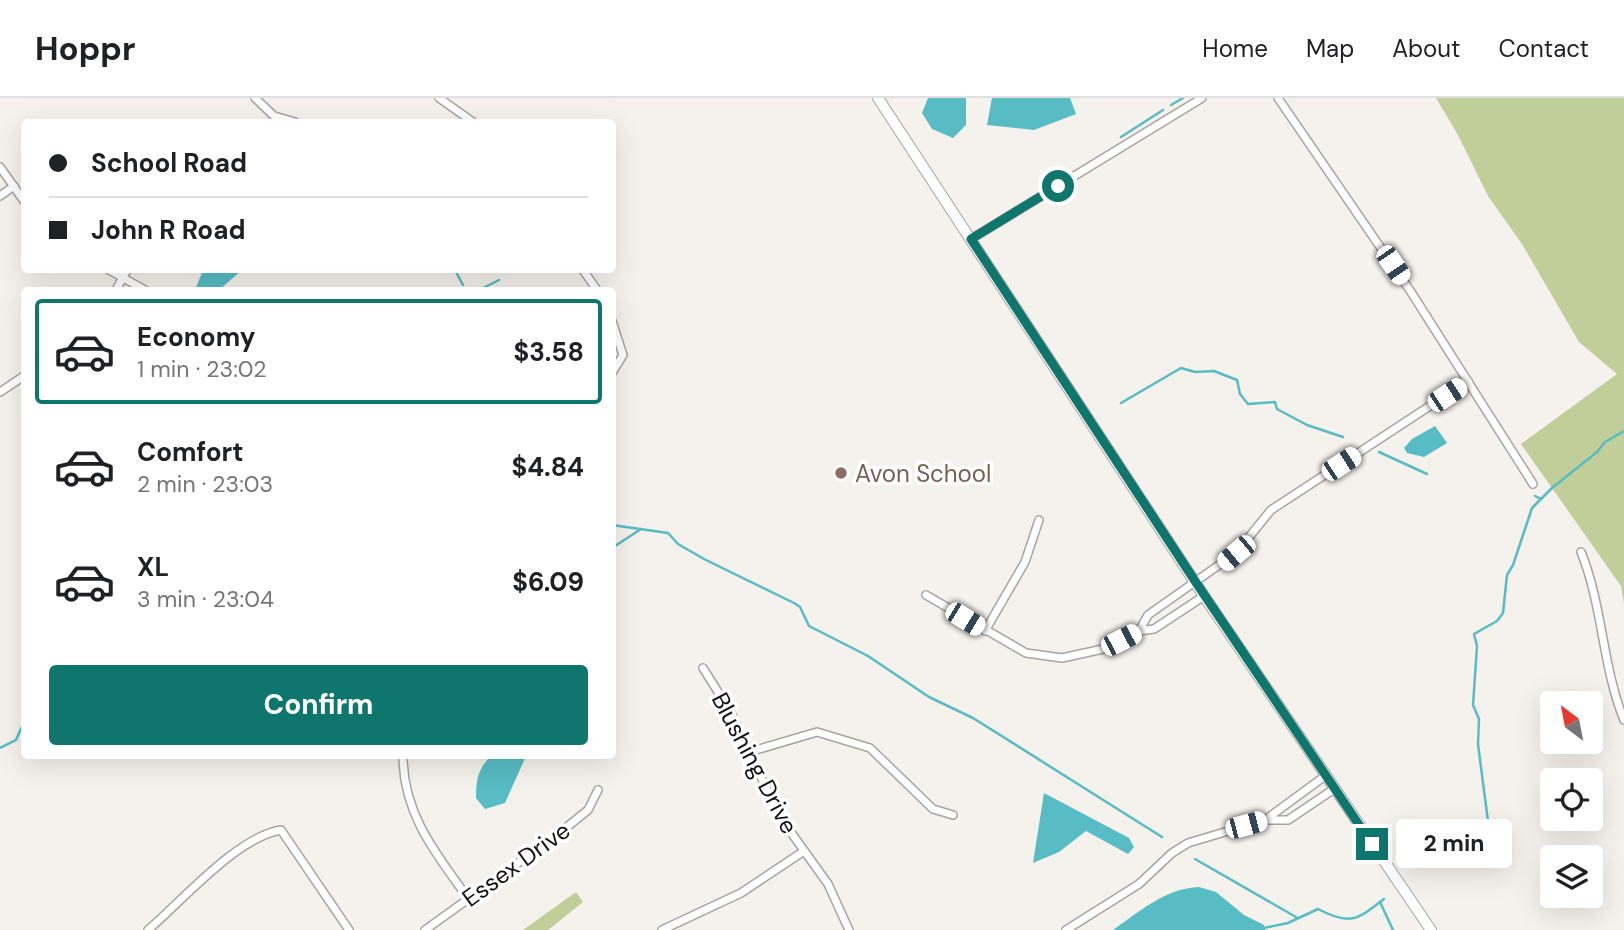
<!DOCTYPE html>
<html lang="en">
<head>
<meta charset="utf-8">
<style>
	body { margin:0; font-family:"DM Sans",sans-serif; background:#f2f2f2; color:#202124; height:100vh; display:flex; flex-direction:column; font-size:26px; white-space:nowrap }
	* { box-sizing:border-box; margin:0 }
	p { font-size:23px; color:#757577 }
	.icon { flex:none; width:38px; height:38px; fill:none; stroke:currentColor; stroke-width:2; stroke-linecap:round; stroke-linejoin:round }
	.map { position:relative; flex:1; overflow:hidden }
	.sheet { position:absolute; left:21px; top:189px; width:595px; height:472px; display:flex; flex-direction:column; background:#fff; border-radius:7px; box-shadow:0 7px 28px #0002 }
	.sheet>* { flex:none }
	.hud { position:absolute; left:21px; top:21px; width:595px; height:154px; border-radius:7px; box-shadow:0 7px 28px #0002; display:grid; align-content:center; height:154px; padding:0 28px; background:#fff }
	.needle { width:46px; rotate:328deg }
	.buttons { position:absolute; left:1540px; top:593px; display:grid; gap:14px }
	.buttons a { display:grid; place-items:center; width:63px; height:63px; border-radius:7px; background:#fff; box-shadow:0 7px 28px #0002; font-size:35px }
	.end { position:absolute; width:32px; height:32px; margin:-16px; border:9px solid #0f766e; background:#fff; box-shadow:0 0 0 4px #fff }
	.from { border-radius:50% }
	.bubble { position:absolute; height:49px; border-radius:7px; background:#fff; box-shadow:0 7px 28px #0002; font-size:23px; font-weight:700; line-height:49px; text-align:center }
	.car { position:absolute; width:21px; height:42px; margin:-21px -10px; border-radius:9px; box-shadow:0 0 5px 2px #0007; background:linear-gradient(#fff 24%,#345 0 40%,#fff 0 76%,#345 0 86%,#fff 0) }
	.hud b { display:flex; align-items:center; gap:24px; height:66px; font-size:26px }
	.hud b+b { border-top:2px solid #e0e0e0 }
	.hud i { width:18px; height:18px; background:#202124 }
	ul { padding:12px 0 0; list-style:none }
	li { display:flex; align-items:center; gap:21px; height:105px; margin:0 14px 10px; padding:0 14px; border:4px solid transparent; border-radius:7px }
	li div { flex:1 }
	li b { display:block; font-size:26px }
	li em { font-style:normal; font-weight:700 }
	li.current { border-color:#0f766e }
	li>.icon { width:63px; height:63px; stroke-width:1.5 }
	.primary-button { display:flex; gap:14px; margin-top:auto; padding:14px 28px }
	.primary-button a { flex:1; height:80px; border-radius:7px; background:#0f766e; color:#fff; font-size:28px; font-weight:700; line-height:80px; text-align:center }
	header { display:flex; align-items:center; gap:42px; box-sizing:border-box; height:98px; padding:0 35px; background:#fff; border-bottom:2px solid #e0e0e0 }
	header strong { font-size:33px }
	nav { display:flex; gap:38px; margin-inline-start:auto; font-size:24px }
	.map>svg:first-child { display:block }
	.green { fill:#c1ce9a }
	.water { fill:#57bcc4 }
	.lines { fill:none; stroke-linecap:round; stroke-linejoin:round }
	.stream { stroke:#57bcc4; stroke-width:2.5 }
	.street-casing { stroke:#a8a4a0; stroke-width:10 }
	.secondary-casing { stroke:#a8a4a0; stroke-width:12 }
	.street { stroke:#fff; stroke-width:7 }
	.secondary { stroke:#fff; stroke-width:10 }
	.route { stroke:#0f766e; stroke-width:9 }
	.education-dot { fill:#8d6e63; stroke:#fff; stroke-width:2.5 }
	.labels { text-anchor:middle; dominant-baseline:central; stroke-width:7; stroke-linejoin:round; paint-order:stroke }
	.education-label { font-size:24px; fill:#785e54; stroke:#fff; text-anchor:start }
	.street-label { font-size:24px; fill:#141211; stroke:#fff }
</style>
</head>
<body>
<header>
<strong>Hoppr</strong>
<nav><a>Home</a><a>Map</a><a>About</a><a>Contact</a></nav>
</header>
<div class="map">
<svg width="1624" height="832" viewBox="0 0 1624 832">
	<rect width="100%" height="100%" fill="#f5f1ec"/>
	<!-- green -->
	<g class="green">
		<polygon points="1436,0 1624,0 1624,506 1621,488 1521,346 1617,276 1579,244 1522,146 1488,98 1458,37"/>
		<polygon points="576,794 583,804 548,832 523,832"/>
	</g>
	<!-- water -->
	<g class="water">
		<polygon points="928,0 966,0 966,27 953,40 932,31 922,15"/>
		<polygon points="992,0 1070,0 1076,16 1034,32 987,27"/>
		<polygon points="203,172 242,172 219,192 195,192"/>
		<polygon points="1435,328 1447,345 1424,359 1407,355 1404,350 1412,341"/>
		<path d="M491,658H526L505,705L485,711L476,700C476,681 478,671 491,658Z"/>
		<polygon points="1044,695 1129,740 1134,749 1128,756 1086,733 1059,754 1033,765"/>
		<path d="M1199,789L1216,794L1244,817L1264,827L1265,832H1113C1139,814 1166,790 1199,789Z"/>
	</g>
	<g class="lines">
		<!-- stream -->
		<g class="stream">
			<polyline points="1171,7 1183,0"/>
			<polyline points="1121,39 1163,12"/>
			<polyline points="455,172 463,187"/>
			<polyline points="479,192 499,182"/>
			<polyline points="1121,305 1181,270 1195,274 1214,273 1237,282 1240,296 1248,306 1275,304 1277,311 1307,327 1343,339"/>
			<polyline points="1379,354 1427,376"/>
			<polyline points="1535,398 1541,401"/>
			<polyline points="612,427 668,435 678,446 704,461 794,505 800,509 809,528 868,558 929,599 973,620 1162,739"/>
			<polyline points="612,450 641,431"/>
			<polyline points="0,650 16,642 24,624"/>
			<polyline points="1489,731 1478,646 1479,621 1473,607 1477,548 1474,536 1497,523 1503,515 1507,477 1513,467 1532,410 1552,390 1597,354 1605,344 1624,333"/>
			<polyline points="1195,761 1296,819"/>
			<polyline points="1380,804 1393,832"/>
			<path d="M1264,830L1288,825L1318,811C1350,828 1357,822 1384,801"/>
		</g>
		<!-- street casing -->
		<g class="street-casing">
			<g id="street">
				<polyline points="255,0 274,18 295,24"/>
				<polyline points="439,0 473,24"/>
				<polyline points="1278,0 1411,194 1533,386"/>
				<polyline points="0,69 24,103"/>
				<polyline points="0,98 14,88"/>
				<polyline points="971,141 1202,0"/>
				<polyline points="109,172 145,192"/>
				<polyline points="583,172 597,192"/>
				<polyline points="116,192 127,172"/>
				<polyline points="612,223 623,257 612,275"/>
				<polyline points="0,294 24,278"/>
				<path d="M1581,454C1603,508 1602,568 1624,622"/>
				<polyline points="926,497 1026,555 1062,560 1103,551 1139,533 1154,531 1204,498"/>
				<polyline points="985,533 1025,464 1039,422"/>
				<polyline points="1139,533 1148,517 1236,455 1271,412 1468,283"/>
				<polyline points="703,570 730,613 780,719 828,786 849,832"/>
				<polyline points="749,654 817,634 870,650 933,711 953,717"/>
				<path d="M403,658C403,716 436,756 468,800"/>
				<polyline points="1265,722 1325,678"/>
				<path d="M148,832C182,803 237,739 281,732L349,832"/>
				<polyline points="425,832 557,737 588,712 598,692"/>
				<polyline points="662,832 741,795 804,753"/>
				<polyline points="1066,832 1139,786 1172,755 1188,745 1265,722 1288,722 1334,691"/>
			</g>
		</g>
		<!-- secondary casing -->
		<g class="secondary-casing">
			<polyline id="secondary" points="878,0 1204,498 1431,832"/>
		</g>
		<!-- street -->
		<use href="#street" class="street"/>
		<!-- secondary -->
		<use href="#secondary" class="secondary"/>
	</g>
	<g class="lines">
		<!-- route -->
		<polyline class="route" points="1058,88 971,141 1195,483 1372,746"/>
	</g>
	<!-- markers -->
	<circle class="education-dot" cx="841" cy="375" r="7"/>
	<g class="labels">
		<!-- education labels -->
		<g class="education-label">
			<text x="855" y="375">Avon School</text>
		</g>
		<!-- street labels -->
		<g class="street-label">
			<text transform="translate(755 665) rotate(62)">Blushing Drive</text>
			<text transform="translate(516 766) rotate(-36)">Essex Drive</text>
		</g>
	</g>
</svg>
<div class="buttons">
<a><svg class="needle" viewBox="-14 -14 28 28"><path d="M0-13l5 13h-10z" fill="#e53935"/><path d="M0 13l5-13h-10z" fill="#757577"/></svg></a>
<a><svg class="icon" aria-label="locate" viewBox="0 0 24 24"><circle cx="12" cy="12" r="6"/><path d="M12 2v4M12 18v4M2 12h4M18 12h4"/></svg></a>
<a><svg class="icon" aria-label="layers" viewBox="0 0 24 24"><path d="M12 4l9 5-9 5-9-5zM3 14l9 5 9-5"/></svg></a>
</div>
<i class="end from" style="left:1058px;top:88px"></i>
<i class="end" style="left:1372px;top:746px"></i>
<div class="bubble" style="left:1396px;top:721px;width:116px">2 min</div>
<i class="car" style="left:1393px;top:167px;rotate:146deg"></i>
<i class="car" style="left:1447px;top:297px;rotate:57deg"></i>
<i class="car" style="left:1341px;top:366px;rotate:57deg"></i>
<i class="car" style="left:1236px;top:455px;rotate:230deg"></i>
<i class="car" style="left:965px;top:521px;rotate:121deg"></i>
<i class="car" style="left:1121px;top:542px;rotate:63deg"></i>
<i class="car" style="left:1246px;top:727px;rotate:75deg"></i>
<div class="hud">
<b><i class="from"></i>School Road</b>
<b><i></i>John R Road</b>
</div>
<section class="sheet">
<ul>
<li class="current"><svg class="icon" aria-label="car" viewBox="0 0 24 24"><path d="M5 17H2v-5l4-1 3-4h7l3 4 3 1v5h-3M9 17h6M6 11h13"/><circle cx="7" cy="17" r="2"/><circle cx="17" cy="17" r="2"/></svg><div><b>Economy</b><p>1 min · 23:02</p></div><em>$3.58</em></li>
<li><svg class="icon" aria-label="car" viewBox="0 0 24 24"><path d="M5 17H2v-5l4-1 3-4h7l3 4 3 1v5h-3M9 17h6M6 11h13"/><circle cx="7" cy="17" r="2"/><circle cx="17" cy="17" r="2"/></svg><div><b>Comfort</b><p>2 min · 23:03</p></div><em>$4.84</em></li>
<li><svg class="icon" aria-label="car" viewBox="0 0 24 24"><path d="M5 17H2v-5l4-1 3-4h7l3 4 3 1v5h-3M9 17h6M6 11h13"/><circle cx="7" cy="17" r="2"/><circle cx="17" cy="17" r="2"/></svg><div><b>XL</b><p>3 min · 23:04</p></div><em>$6.09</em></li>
</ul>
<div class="primary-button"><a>Confirm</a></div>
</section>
</div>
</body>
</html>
